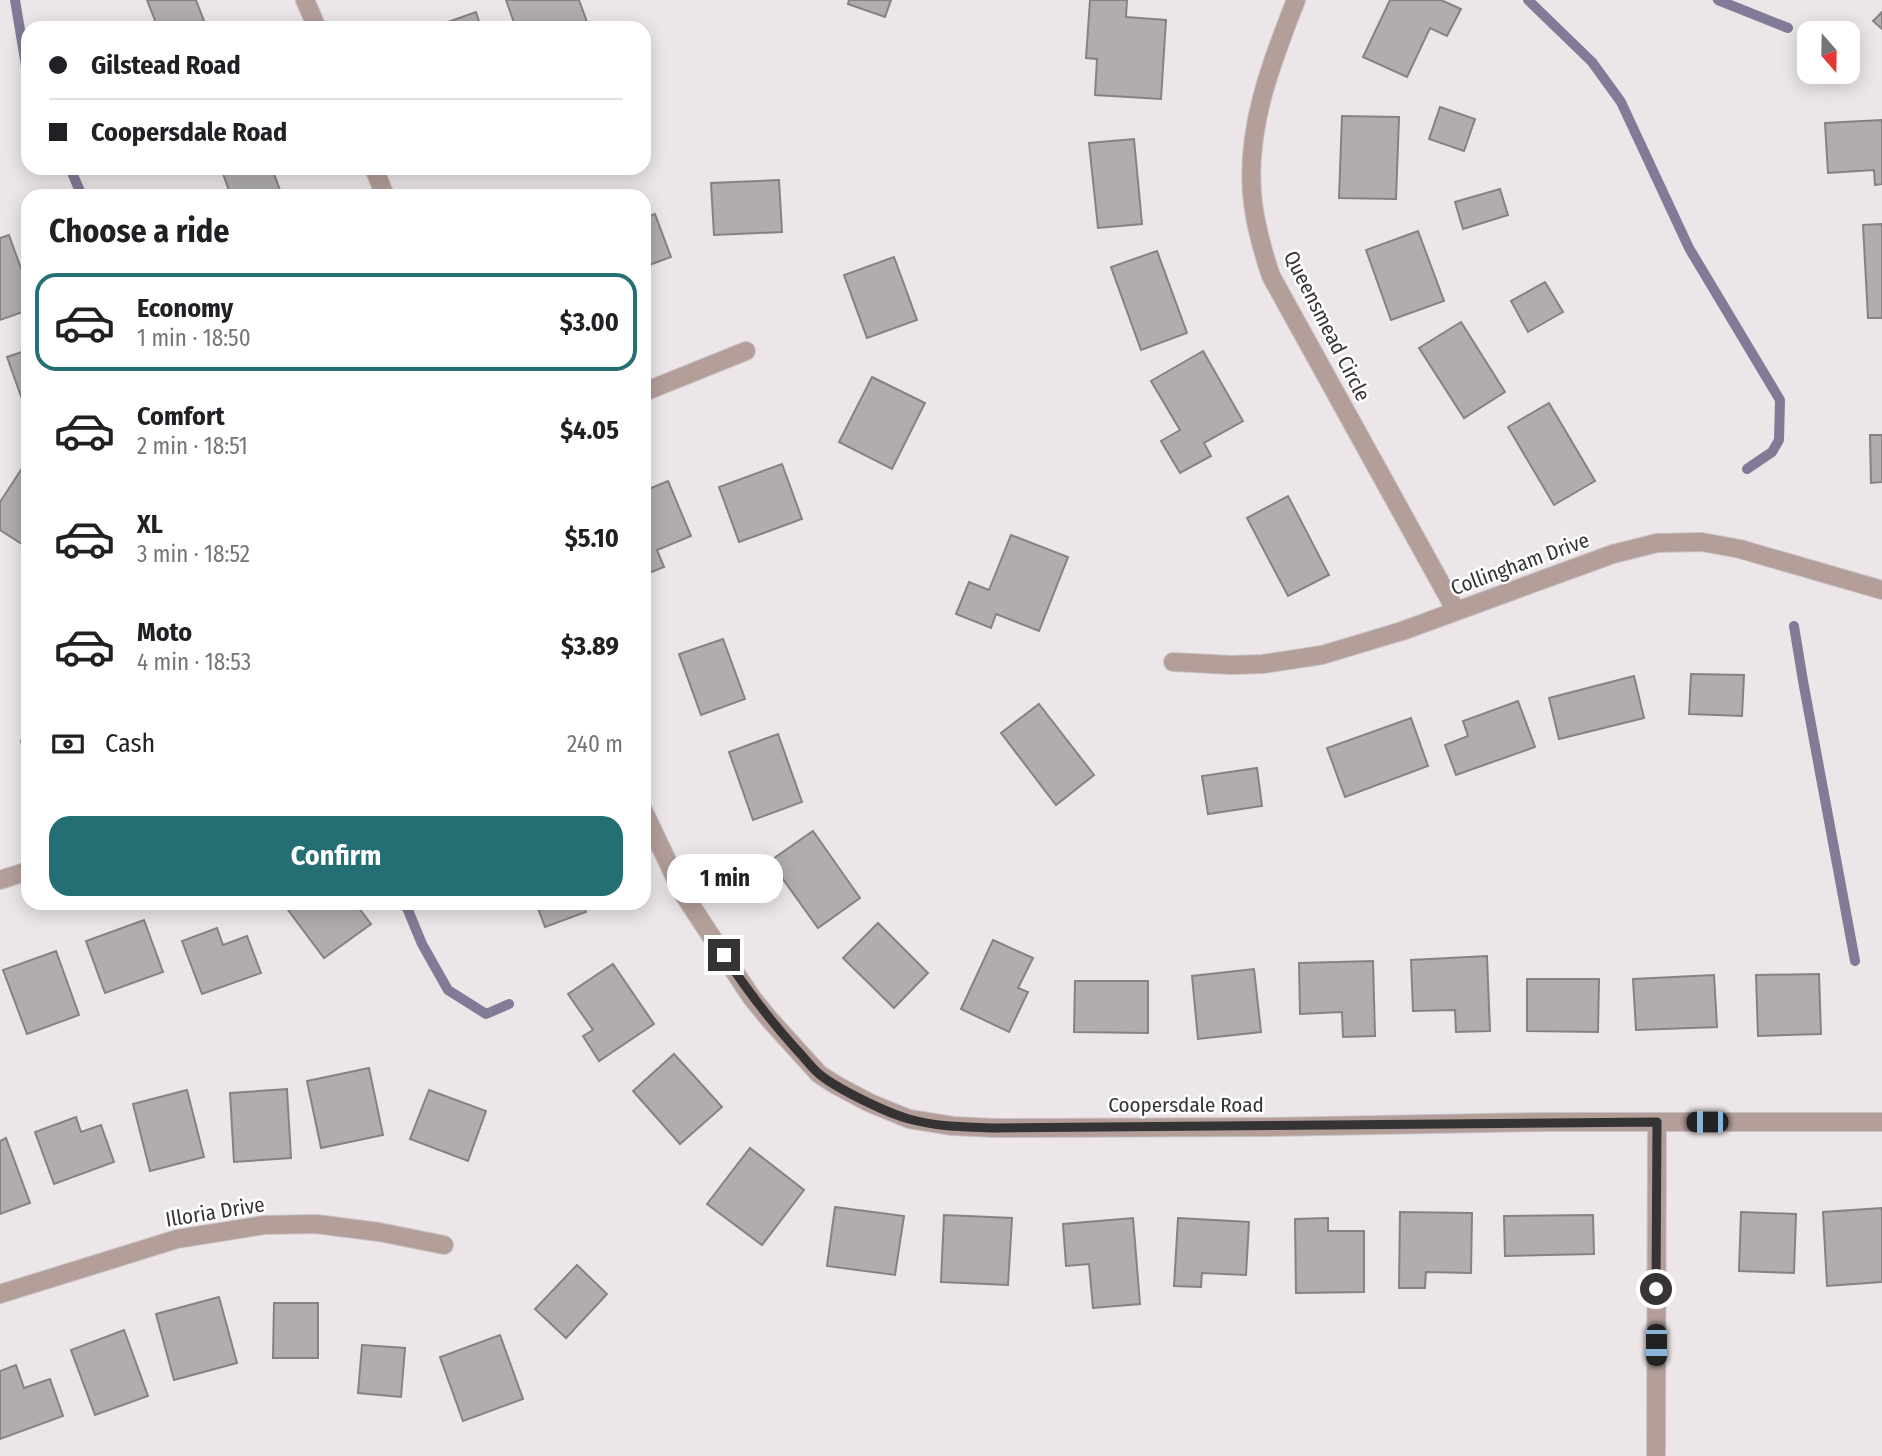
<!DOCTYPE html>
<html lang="en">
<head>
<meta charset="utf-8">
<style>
	body { margin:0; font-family:"Fira Sans Condensed",sans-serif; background:#f6f6f6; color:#202124; height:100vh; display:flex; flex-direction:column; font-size:26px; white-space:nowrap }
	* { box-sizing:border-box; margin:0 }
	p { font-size:23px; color:#757577 }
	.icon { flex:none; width:38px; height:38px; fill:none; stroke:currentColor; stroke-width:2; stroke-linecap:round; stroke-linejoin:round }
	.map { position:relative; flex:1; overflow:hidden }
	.drawer { position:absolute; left:21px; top:189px; width:630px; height:721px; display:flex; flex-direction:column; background:#fff; border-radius:21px; box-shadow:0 4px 18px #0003 }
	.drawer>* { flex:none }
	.hud { position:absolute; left:21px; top:21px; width:630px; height:154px; border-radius:21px; box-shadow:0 4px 18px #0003; display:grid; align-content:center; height:154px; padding:0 28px; background:#fff }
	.needle { width:46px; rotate:160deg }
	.fabs { position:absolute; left:1797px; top:21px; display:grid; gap:14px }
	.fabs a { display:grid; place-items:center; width:63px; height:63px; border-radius:14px; background:#fff; box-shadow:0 4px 18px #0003; font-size:35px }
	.end { position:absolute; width:32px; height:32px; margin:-16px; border:9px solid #353334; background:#fff; box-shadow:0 0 0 4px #fff }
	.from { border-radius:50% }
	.bubble { position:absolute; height:49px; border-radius:21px; background:#fff; box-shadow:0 4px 18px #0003; font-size:23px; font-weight:700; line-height:49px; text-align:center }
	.car { position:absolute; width:21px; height:42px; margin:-21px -10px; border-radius:9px; box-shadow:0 0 5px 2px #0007; background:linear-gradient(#222 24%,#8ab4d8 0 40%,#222 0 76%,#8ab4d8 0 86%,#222 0) }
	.hud b { display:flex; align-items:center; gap:24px; height:66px; font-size:26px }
	.hud b+b { border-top:2px solid #e0e0e0 }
	.hud i { width:18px; height:18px; background:#202124 }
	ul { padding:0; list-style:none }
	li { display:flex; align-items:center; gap:21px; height:98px; margin:0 14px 10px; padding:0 14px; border:4px solid transparent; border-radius:21px }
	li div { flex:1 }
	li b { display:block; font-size:26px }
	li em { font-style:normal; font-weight:700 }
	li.active { border-color:#246f74 }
	li>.icon { width:63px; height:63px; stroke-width:1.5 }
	h2 { padding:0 28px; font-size:32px; line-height:84px }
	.pay { display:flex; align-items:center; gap:18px; height:77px; padding:0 28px; font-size:26px }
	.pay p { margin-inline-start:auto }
	.button { display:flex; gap:14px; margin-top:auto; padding:14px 28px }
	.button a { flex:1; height:80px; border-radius:21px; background:#246f74; color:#fff; font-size:28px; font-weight:700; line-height:80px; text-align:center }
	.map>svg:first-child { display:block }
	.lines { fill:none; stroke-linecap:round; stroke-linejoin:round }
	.stream { stroke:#827b97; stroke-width:10 }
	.building { fill:#b0acb0; stroke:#858185; stroke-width:2 }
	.minor-casing { stroke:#c7c2c4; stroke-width:20 }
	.minor { stroke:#b39e9a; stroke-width:18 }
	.route { stroke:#353334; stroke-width:9 }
	.labels { text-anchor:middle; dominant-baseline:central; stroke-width:5; stroke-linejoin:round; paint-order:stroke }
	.street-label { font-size:21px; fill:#353334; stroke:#fff }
</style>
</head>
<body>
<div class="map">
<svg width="1882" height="1456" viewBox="0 0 1882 1456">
	<rect width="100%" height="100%" fill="#ece6e8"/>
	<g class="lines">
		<!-- stream -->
		<g class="stream">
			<polyline points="15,0 26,66 28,71"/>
			<polyline points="1528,0 1592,62 1621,102 1689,248 1780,400 1779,440 1772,452 1747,469"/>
			<polyline points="1718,0 1788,28"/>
			<polyline points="70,168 82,196"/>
			<polyline points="1794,626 1803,681 1855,961"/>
			<polyline points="405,903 422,944 448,990 486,1014 509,1004"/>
		</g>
	</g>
	<!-- building -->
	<g class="building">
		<polygon points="147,0 196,0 204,21 185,28 158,28"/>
		<polygon points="506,0 579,0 587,22 570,28 516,28"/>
		<polygon points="849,0 891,0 885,17 848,4"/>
		<polygon points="1090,0 1127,0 1126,17 1166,20 1161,99 1095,95 1097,59 1086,58"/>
		<polygon points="1390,0 1441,0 1461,9 1447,36 1430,28 1407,77 1363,57"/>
		<polygon points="476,12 481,28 431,28"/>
		<polygon points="1882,12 1882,29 1873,21"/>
		<polygon points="1440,107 1475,119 1464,151 1429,139"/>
		<polygon points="1342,116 1399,117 1396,199 1339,198"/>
		<polygon points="1882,120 1882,184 1875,185 1874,170 1828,173 1825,123"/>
		<polygon points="1134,139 1142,224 1098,228 1089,143"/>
		<polygon points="221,168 272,168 282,196 231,196"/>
		<polygon points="779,180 782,232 714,235 711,183"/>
		<polygon points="1500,189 1508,215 1463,229 1455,202"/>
		<polygon points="655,214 671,257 644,267 644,218"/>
		<polygon points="1882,224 1882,318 1868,318 1863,225"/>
		<polygon points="1418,231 1444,301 1391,320 1366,250"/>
		<polygon points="9,235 28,288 28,310 0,320 0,238"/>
		<polygon points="1157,251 1187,333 1141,350 1111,267"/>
		<polygon points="894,257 917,320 867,338 844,275"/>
		<polygon points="1545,282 1563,312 1528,332 1511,301"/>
		<polygon points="1461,322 1505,392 1464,418 1419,348"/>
		<polygon points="28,350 28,416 7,357"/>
		<polygon points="1203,351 1243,421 1204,443 1211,456 1180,473 1161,441 1180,430 1151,381"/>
		<polygon points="872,377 925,403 892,469 839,442"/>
		<polygon points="1549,403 1595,481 1554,505 1508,427"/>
		<polygon points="1870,435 1882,435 1882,482 1871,483"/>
		<polygon points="28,459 28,548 0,530 0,502"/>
		<polygon points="782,464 802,519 739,542 719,487"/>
		<polygon points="668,481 691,536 657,550 664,567 644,575 644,491"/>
		<polygon points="1288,496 1329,575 1288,596 1247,518"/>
		<polygon points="1011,535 1068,557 1039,631 996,614 991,628 956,614 969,582 989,590"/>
		<polygon points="723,639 745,699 701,715 679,654"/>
		<polygon points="1691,674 1744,675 1742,716 1689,714"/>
		<polygon points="1634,676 1644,718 1559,739 1549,698"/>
		<polygon points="1518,701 1535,747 1456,775 1445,745 1468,736 1463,721"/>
		<polygon points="1039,704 1094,775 1056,805 1001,733"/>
		<polygon points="1411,718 1428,766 1345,797 1327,748"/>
		<polygon points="778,734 802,802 753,820 729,752"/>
		<polygon points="28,738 28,760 21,741"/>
		<polygon points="1257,768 1262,806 1208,814 1202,776"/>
		<polygon points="813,831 860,898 818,928 770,861"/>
		<polygon points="297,903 355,903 371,924 324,958 288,910"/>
		<polygon points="536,903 583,903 586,912 545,927"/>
		<polygon points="144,920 163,972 105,993 86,941"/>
		<polygon points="878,923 928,973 894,1008 843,958"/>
		<polygon points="217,928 223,945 247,936 261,973 202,994 182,941"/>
		<polygon points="993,940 1033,958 1018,988 1028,992 1009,1032 961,1009"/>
		<polygon points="56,951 79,1015 27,1034 3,970"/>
		<polygon points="1487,956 1490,1031 1456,1032 1455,1010 1413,1011 1411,960"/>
		<polygon points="1373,961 1375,1036 1343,1037 1342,1012 1300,1014 1299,963"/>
		<polygon points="613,964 654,1024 599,1061 583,1036 593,1030 568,994"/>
		<polygon points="1254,969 1261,1032 1198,1039 1192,976"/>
		<polygon points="1819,974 1821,1034 1758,1036 1756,975"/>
		<polygon points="1714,975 1717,1027 1636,1030 1633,979"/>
		<polygon points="1527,979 1599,979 1598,1032 1527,1031"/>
		<polygon points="1075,981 1148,981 1148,1033 1074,1032"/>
		<polygon points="674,1054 722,1107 680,1144 633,1091"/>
		<polygon points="369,1068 383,1135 321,1148 307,1081"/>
		<polygon points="287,1089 291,1158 234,1162 230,1093"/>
		<polygon points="187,1090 204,1157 150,1171 133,1104"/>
		<polygon points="429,1090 486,1111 468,1161 410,1139"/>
		<polygon points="76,1117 81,1132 101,1125 114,1162 54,1184 35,1132"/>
		<polygon points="6,1138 30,1203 0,1214 0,1141"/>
		<polygon points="750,1148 804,1190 762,1245 707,1204"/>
		<polygon points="835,1207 904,1216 895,1275 827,1266"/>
		<polygon points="1882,1208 1882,1282 1827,1286 1823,1212"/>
		<polygon points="1400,1212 1472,1213 1471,1273 1426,1272 1425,1288 1399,1288"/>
		<polygon points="1741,1212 1796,1214 1794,1273 1739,1271"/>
		<polygon points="944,1215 1012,1218 1008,1285 941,1282"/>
		<polygon points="1593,1215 1594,1254 1505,1256 1504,1216"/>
		<polygon points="1133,1218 1140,1304 1093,1308 1089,1264 1066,1266 1063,1224"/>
		<polygon points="1178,1218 1249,1222 1246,1275 1202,1273 1201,1287 1174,1286"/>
		<polygon points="1328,1218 1328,1231 1364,1231 1364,1292 1296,1293 1295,1219"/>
		<polygon points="577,1265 607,1294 566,1338 535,1309"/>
		<polygon points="219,1297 237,1363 174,1380 156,1314"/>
		<polygon points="274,1303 318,1303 318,1358 273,1358"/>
		<polygon points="124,1330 148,1396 95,1415 71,1350"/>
		<polygon points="500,1335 523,1399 463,1421 440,1357"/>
		<polygon points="362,1345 405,1348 401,1397 358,1393"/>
		<polygon points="16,1365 24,1388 50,1379 63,1416 0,1439 0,1371"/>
	</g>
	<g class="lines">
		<!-- minor casing -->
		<g class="minor-casing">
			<g id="minor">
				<polyline points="305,0 317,28"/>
				<path d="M1296,0C1271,64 1244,132 1253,203C1256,228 1263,252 1271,276L1456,611"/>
				<polyline points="374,168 385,196"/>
				<polyline points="644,392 746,351"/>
				<polyline points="1173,662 1232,665 1263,664 1322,655 1402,631 1613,554 1657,543 1702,542 1740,549 1882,590"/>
				<polyline points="644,812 682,892 752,998 770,1020 819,1074 836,1085 870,1103 909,1119 953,1126 995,1128 1267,1127 1544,1122 1882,1122"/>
				<polyline points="0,880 28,871"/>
				<polyline points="0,1294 177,1239 264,1225 316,1224 379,1232 444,1245"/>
				<polyline points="1656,1456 1657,1122"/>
			</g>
		</g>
		<!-- minor -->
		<use href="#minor" class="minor"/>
	</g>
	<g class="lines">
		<!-- route -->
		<path class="route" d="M724,955C746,989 769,1019 796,1049C804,1057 810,1066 818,1073C835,1088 887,1113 909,1119C937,1127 967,1127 995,1128L1657,1122L1656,1289"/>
	</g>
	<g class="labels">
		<!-- street labels -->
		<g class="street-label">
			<text transform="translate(1327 326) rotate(63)">Queensmead Circle</text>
			<text transform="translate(1520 564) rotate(-20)">Collingham Drive</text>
			<text x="1186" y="1105">Coopersdale Road</text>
			<text transform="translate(215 1212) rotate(-9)">Illoria Drive</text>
		</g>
	</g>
</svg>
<div class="fabs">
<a><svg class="needle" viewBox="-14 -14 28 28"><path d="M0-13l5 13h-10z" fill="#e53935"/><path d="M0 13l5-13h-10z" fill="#757577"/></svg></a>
</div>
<i class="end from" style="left:1656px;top:1289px"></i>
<i class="end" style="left:724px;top:955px"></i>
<div class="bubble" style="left:667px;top:854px;width:116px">1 min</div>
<i class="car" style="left:1707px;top:1122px;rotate:270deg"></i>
<i class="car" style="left:1656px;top:1345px;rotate:180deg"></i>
<div class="hud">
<b><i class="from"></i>Gilstead Road</b>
<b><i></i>Coopersdale Road</b>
</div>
<section class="drawer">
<h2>Choose a ride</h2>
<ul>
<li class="active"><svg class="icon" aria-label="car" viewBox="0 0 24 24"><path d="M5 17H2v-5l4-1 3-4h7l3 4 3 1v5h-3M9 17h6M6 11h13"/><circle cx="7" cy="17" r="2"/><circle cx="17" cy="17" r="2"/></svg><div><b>Economy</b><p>1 min · 18:50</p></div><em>$3.00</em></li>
<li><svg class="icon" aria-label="car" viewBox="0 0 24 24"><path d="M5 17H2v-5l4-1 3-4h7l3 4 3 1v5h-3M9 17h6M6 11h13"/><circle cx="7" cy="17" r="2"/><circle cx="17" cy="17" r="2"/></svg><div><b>Comfort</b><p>2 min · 18:51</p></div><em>$4.05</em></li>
<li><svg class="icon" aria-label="car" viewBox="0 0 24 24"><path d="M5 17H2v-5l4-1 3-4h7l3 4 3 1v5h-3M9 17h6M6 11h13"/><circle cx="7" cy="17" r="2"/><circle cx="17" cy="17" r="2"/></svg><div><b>XL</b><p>3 min · 18:52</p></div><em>$5.10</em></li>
<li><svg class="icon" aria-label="car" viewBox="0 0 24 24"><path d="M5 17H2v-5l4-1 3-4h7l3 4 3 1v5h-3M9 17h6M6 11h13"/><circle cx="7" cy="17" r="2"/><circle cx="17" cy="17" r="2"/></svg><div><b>Moto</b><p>4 min · 18:53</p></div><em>$3.89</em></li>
</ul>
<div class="pay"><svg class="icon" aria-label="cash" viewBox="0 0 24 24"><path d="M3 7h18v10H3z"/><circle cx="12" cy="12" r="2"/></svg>Cash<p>240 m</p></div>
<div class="button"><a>Confirm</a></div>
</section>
</div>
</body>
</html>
